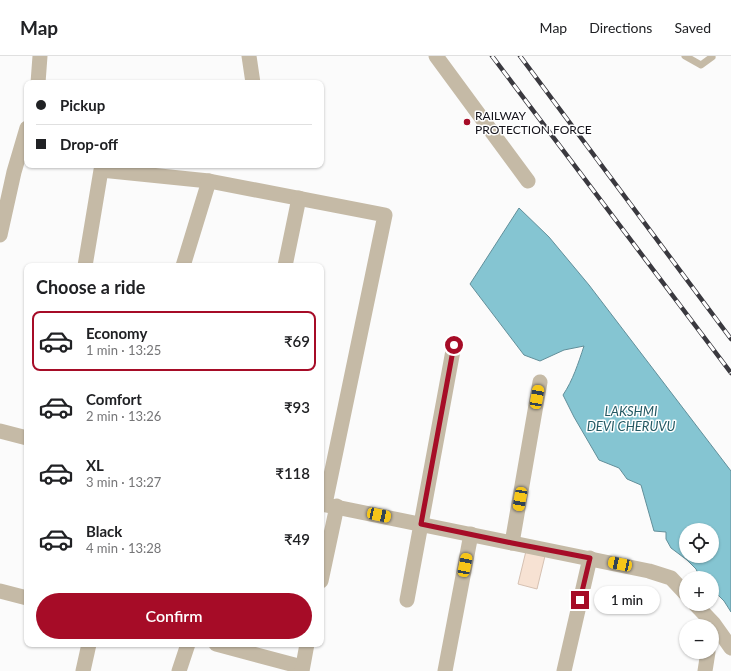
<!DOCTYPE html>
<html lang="en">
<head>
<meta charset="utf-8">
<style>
	body { margin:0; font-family:Lato,sans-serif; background:#f2f2f2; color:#202124; height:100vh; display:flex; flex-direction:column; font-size:15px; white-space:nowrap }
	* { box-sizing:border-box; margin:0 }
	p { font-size:13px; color:#757577 }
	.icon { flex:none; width:22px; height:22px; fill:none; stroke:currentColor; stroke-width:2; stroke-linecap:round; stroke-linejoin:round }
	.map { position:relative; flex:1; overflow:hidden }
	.sheet { position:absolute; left:24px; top:207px; width:300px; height:384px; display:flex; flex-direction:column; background:#fff; border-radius:8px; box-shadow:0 1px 3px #0004 }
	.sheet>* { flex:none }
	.hud { position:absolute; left:24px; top:24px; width:300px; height:88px; border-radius:8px; box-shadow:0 1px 3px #0004; display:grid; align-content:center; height:88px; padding:0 12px; background:#fff }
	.fabs { position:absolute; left:679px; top:467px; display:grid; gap:8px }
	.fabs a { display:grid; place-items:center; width:40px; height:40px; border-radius:50%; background:#fff; box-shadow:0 1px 3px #0004; font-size:20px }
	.end { position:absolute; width:18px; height:18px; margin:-9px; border:5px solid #a60c27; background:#fff; box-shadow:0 0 0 2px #fff }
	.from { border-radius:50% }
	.bubble { position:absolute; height:28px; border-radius:14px; background:#fff; box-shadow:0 1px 3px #0004; font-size:13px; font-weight:600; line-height:28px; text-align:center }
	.car { position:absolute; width:12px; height:24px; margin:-12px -6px; border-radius:5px; box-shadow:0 0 3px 1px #0007; background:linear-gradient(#f5c518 24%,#345 0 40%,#f5c518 0 76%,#345 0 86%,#f5c518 0) }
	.hud b { display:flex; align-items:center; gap:14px; height:38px; font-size:15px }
	.hud b+b { border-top:1px solid #e0e0e0 }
	.hud i { width:10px; height:10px; background:#202124 }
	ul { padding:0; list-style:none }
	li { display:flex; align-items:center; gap:12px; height:60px; margin:0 8px 6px; padding:0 4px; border:2px solid transparent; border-radius:8px }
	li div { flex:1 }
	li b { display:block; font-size:15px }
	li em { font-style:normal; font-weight:600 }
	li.on { border-color:#a60c27 }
	li>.icon { width:36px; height:36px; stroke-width:1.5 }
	h2 { padding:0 12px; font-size:18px; line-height:48px }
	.cta { display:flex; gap:8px; margin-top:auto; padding:8px 12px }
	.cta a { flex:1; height:46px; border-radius:24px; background:#a60c27; color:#fff; font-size:16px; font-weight:600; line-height:46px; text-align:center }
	header { display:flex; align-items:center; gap:24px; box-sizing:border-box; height:56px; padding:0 20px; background:#fff; border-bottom:1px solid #e0e0e0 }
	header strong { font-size:19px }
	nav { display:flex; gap:22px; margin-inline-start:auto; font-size:14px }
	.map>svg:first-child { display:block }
	.water { fill:#85c5d2; stroke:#628f9a; fill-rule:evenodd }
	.building { fill:#f7e2d3; stroke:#d6c1b2 }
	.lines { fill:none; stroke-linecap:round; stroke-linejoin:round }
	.lane { stroke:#c5baa6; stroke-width:7 }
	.street { stroke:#c5baa6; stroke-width:15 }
	.rail-casing { stroke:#3a393f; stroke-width:4.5 }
	.rail { stroke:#fff; stroke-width:3; stroke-dasharray:9; stroke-linecap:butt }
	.route { stroke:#a60c27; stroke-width:5 }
	.poi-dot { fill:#a60c27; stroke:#fff; stroke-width:1.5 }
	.labels { text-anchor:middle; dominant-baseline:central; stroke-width:3; stroke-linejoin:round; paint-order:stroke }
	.poi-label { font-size:12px; fill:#121119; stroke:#fff; text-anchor:start }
	.water-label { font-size:13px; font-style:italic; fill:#245963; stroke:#fff }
</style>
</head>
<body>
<header>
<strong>Map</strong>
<nav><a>Map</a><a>Directions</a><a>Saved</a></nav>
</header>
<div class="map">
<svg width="731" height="615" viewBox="0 0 731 615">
	<rect width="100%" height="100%" fill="#fbfbfb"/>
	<!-- water -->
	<path class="water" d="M519,152L549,181L589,229L731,415V556L724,545L712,533V522H700L696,513L687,504L671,492L666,483V476L654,475L641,429L627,423L619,412L599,404L574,361L563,339C573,324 578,308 584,290L564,294L540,305L524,299L470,228ZM686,474H712V500H686Z"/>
	<!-- building -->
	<polygon class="building" points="526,495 545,500 537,533 518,528"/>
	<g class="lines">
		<!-- lane -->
		<polyline class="lane" points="685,0 701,9 712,1 711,0"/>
		<!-- street -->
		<g class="street">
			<polyline points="249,0 253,27"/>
			<polyline points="436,0 528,125"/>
			<polyline points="38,27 40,0"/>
			<polyline points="0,179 14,116 27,72"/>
			<polyline points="85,210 101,114 209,125 385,159 325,448"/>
			<polyline points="183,210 209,125"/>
			<polyline points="285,210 299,142"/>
			<polyline points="0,375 27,382"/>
			<polyline points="321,448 649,515 671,522 686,538"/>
			<polyline points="512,487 540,326"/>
			<polyline points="321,525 337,450"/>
			<polyline points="0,535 27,542"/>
			<polyline points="407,544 454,289"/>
			<polyline points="695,548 714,568 731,592"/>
			<polyline points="216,588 302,611"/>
			<polyline points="83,615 89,588"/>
			<polyline points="179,615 188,588"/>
			<polyline points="302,615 307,588"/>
			<polyline points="445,615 471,478"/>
			<polyline points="564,615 590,502"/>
			<polyline points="705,615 708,596"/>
		</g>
		<!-- rail casing -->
		<g class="rail-casing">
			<g id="rail">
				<polyline points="492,0 731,317"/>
				<polyline points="520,0 731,283"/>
			</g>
		</g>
		<!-- rail -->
		<use href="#rail" class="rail"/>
	</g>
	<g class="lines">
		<!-- route -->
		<polyline class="route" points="454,289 421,468 512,487 590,502 580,544"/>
	</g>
	<!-- markers -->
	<circle class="poi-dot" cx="467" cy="66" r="4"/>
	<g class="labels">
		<!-- poi labels -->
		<g class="poi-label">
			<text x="475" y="59">RAILWAY<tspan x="475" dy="14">PROTECTION FORCE</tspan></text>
		</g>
		<!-- water labels -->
		<g class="water-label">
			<text x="631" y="355">LAKSHMI<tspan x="631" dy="15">DEVI CHERUVU</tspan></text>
		</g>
	</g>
</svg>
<div class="fabs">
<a><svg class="icon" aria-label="locate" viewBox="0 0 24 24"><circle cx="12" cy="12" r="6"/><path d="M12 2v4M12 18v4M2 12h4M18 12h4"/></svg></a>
<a>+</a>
<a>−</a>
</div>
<i class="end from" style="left:454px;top:289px"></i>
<i class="end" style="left:580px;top:544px"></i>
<div class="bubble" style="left:594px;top:530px;width:66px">1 min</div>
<i class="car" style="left:537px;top:341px;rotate:10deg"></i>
<i class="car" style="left:520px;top:443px;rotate:190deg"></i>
<i class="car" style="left:379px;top:459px;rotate:102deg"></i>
<i class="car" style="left:620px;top:508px;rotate:282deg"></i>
<i class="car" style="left:465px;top:509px;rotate:11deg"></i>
<div class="hud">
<b><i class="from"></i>Pickup</b>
<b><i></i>Drop-off</b>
</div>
<section class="sheet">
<h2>Choose a ride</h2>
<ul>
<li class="on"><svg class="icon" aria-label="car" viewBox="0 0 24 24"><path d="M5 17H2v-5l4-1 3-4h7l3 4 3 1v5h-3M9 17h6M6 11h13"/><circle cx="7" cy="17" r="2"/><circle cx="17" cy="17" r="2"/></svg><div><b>Economy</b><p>1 min · 13:25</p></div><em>₹69</em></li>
<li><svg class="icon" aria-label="car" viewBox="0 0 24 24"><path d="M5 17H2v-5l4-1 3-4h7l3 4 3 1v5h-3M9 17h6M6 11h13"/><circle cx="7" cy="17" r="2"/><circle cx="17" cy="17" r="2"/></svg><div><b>Comfort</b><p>2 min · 13:26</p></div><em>₹93</em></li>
<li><svg class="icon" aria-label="car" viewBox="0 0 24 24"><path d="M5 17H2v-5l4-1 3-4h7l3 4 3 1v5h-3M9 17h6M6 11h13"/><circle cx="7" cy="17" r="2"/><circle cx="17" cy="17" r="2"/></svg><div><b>XL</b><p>3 min · 13:27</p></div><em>₹118</em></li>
<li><svg class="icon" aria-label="car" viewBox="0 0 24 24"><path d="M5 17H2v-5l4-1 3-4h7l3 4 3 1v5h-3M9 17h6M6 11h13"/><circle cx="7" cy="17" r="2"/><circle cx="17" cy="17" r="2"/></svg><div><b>Black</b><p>4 min · 13:28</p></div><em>₹49</em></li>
</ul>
<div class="cta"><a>Confirm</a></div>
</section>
</div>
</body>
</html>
